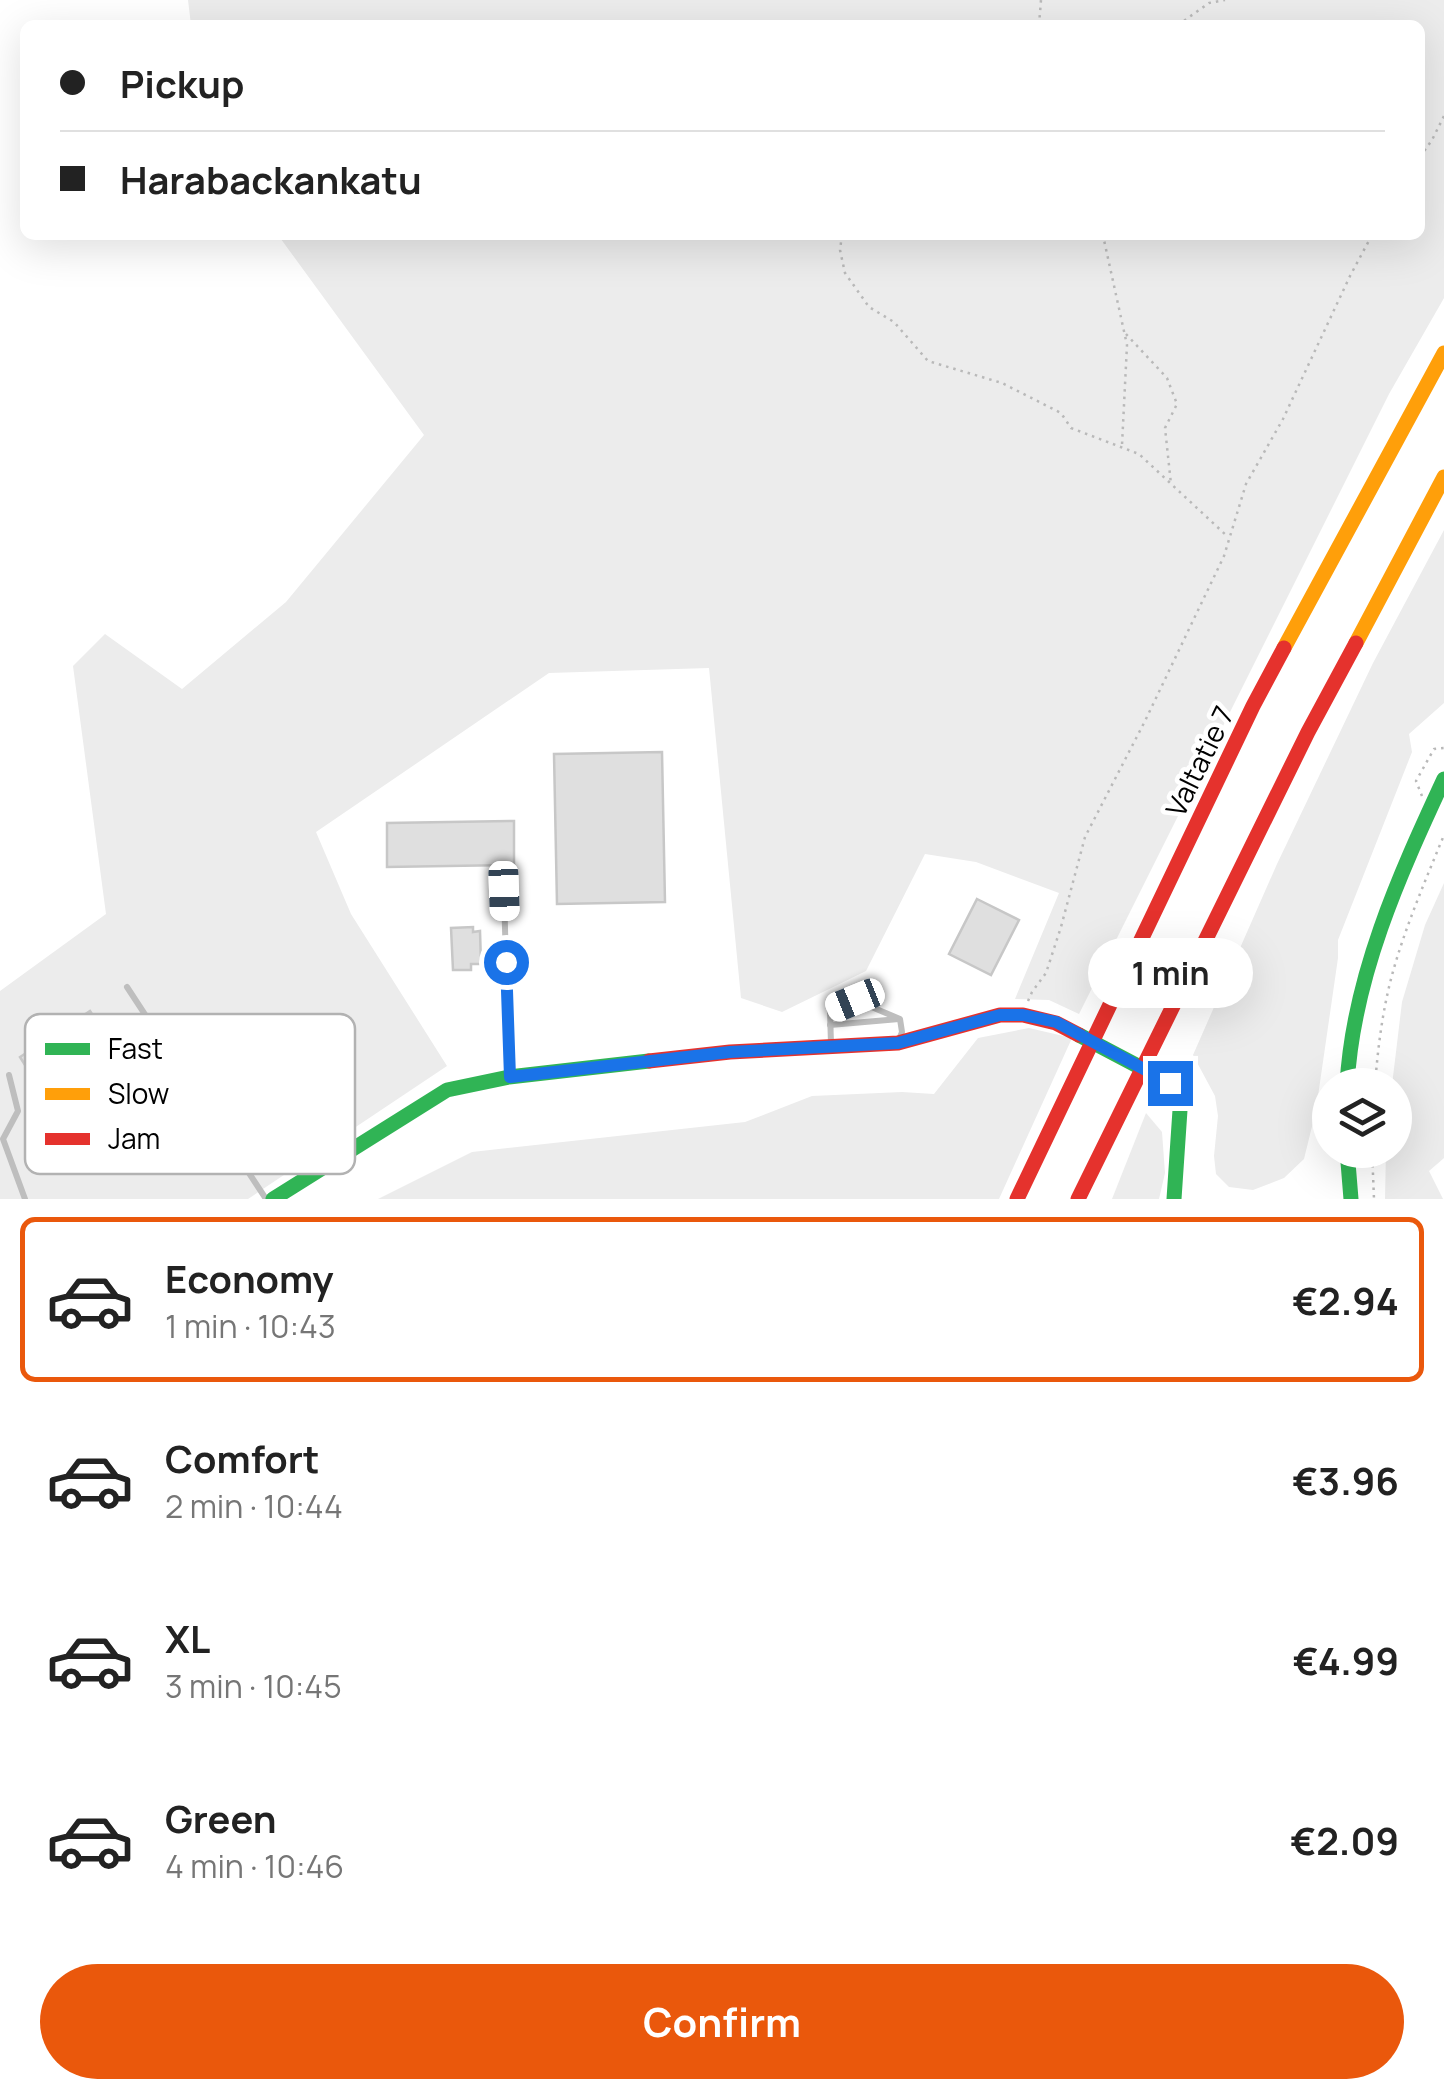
<!DOCTYPE html>
<html lang="en">
<head>
<meta charset="utf-8">
<style>
	body { margin:0; font-family:Manrope,sans-serif; background:#f2f2f2; color:#222; height:100vh; display:flex; flex-direction:column; font-size:38px; white-space:nowrap }
	* { box-sizing:border-box; margin:0 }
	p { font-size:32px; color:#767676 }
	.icon { flex:none; width:55px; height:55px; fill:none; stroke:currentColor; stroke-width:2; stroke-linecap:round; stroke-linejoin:round }
	.map { position:relative; height:1199px; overflow:hidden }
	.side { display:flex; flex-direction:column; background:#fff; flex:1 }
	.side>* { flex:none }
	.guide { position:absolute; left:20px; top:20px; width:1405px; height:220px; border-radius:15px; box-shadow:0 10px 40px #0002; display:grid; align-content:center; height:220px; padding:0 40px; background:#fff }
	.controls { position:absolute; left:1312px; top:1068px; display:grid; gap:20px }
	.controls a { display:grid; place-items:center; width:100px; height:100px; border-radius:50%; background:#fff; box-shadow:0 10px 40px #0002; font-size:50px }
	.end { position:absolute; width:45px; height:45px; margin:-22px; border:12px solid #1a73e8; background:#fff; box-shadow:0 0 0 5px #fff }
	.from { border-radius:50% }
	.bubble { position:absolute; height:70px; border-radius:35px; background:#fff; box-shadow:0 10px 40px #0002; font-size:32px; font-weight:700; line-height:70px; text-align:center }
	.car { position:absolute; width:30px; height:60px; margin:-30px -15px; border-radius:12px; box-shadow:0 0 8px 2px #0007; background:linear-gradient(#fff 24%,#345 0 40%,#fff 0 76%,#345 0 86%,#fff 0) }
	.guide b { display:flex; align-items:center; gap:35px; height:95px; font-size:38px }
	.guide b+b { border-top:2px solid #e0e0e0 }
	.guide i { width:25px; height:25px; background:#222 }
	ul { padding:18px 0 0; list-style:none }
	li { display:flex; align-items:center; gap:30px; height:165px; margin:0 20px 15px; padding:0 20px; border:5px solid transparent; border-radius:15px }
	li div { flex:1 }
	li b { display:block; font-size:38px }
	li em { font-style:normal; font-weight:700 }
	li.on { border-color:#ea580c }
	li>.icon { width:90px; height:90px; stroke-width:1.5 }
	.cta { display:flex; gap:20px; margin-top:auto; padding:20px 40px }
	.cta a { flex:1; height:115px; border-radius:60px; background:#ea580c; color:#fff; font-size:40px; font-weight:700; line-height:115px; text-align:center }
	.map>svg:first-child { display:block }
	.green { fill:#ececec }
	.building { fill:#dfdfdf; stroke:#c7c7c7; stroke-width:2.5 }
	.lines { fill:none; stroke-linecap:round; stroke-linejoin:round }
	.path { stroke:#b9b9b9; stroke-width:2.5; stroke-dasharray:2.5 5; stroke-linecap:butt }
	.lane { stroke:#bebebe; stroke-width:6 }
	.fast { stroke:#30b455; stroke-width:15 }
	.slow { stroke:#ff9f0a; stroke-width:15 }
	.jam { stroke:#e5322d; stroke-width:15 }
	.route { stroke:#1a73e8; stroke-width:12 }
	.labels { text-anchor:middle; dominant-baseline:central; stroke-width:9; stroke-linejoin:round; paint-order:stroke }
	.street-label { font-size:28px; fill:#000; stroke:#fff }
	.key { fill:#fff; stroke:#b2b2b2; stroke-width:2.5 }
	.key-label { font-size:28px; fill:#000 }
</style>
</head>
<body>
<div class="map">
<svg width="1444" height="1199" viewBox="0 0 1444 1199">
	<rect width="100%" height="100%" fill="#fff"/>
	<!-- green -->
	<g class="green">
		<polygon points="188,0 1444,0 1444,298 1389,394 1079,1014 1049,1000 1015,999 1059,893 976,862 925,854 866,971 782,1012 741,998 709,668 549,673 316,832 351,914 447,1066 248,1199 0,1199 0,991 106,914 73,666 105,634 182,689 286,602 424,435 278,235 1420,235 1420,25 191,25"/>
		<polygon points="1444,530 1444,703 1409,734 1412,752 1338,940 1338,958 1316,1110 1304,1159 1284,1178 1253,1190 1229,1187 1216,1174 1214,1156 1218,1116 1215,1096 1193,1055 1277,864 1373,663"/>
		<polygon points="1444,883 1444,1158 1429,1171 1443,1199 1385,1199 1386,1150 1395,1150 1395,1085 1392,1085 1402,1002 1425,925"/>
		<polygon points="1029,1028 1072,1038 999,1199 378,1199 472,1152 745,1122 812,1096 902,1092 934,1094 978,1038"/>
		<polygon points="1146,1113 1162,1132 1165,1173 1159,1199 1112,1199"/>
	</g>
	<!-- building -->
	<g class="building">
		<polygon points="662,752 665,902 557,904 554,754"/>
		<polygon points="514,821 514,865 387,867 387,823"/>
		<polygon points="977,899 1019,920 991,975 949,954"/>
		<polygon points="473,927 473,932 480,931 481,964 471,964 471,970 453,970 451,928"/>
		<polygon points="90,1011 128,1070 57,1116 20,1057"/>
	</g>
	<g class="lines">
		<!-- path -->
		<g class="path">
			<polyline points="1039,25 1041,0"/>
			<polyline points="1178,25 1209,3 1225,0"/>
			<polyline points="1420,157 1432,140 1444,116"/>
			<polyline points="842,235 840,250 845,273 869,307 894,322 928,361 1002,383 1061,413 1071,428 1139,454 1227,536"/>
			<polyline points="1107,235 1104,240 1127,345 1122,445"/>
			<polyline points="1126,334 1167,378 1177,404 1165,428 1171,484"/>
			<polyline points="1422,796 1416,781 1434,749 1444,748"/>
			<polyline points="1028,1001 1032,992 1046,973 1061,927 1085,837 1145,721 1224,556 1246,484 1283,419 1350,276 1372,235"/>
			<path d="M1375,1085C1378,1046 1383,1006 1394,968C1407,923 1426,879 1444,835"/>
			<polyline points="1372,1150 1374,1199"/>
		</g>
		<!-- lane -->
		<g class="lane">
			<polyline points="504,891 509,1076"/>
			<polyline points="127,987 266,1199"/>
			<polyline points="830,1025 899,1019"/>
			<polyline points="831,1044 830,1011 855,1000 900,1019 902,1032 898,1042"/>
			<polyline points="9,1075 18,1111 3,1139 25,1199"/>
		</g>
		<!-- fast -->
		<g class="fast">
			<polyline points="1079,1035 1170,1083 1175,1093 1180,1110 1174,1199"/>
			<path d="M1347,1085C1353,977 1399,876 1444,779"/>
			<polyline points="1347,1150 1351,1199"/>
			<polyline points="273,1199 447,1090 509,1077 649,1061"/>
		</g>
		<!-- slow -->
		<g class="slow">
			<polyline points="1356,643 1444,477"/>
			<polyline points="1284,648 1444,353"/>
		</g>
		<!-- jam -->
		<g class="jam">
			<polyline points="649,1061 730,1052 898,1043 1000,1015 1023,1015 1056,1023 1079,1035"/>
			<polyline points="1017,1199 1253,706 1284,648"/>
			<polyline points="1078,1199 1308,732 1356,643"/>
		</g>
	</g>
	<g class="lines">
		<!-- route -->
		<polyline class="route" points="506,962 510,1077 730,1052 898,1043 1000,1015 1023,1015 1056,1022 1170,1083"/>
	</g>
	<g class="labels">
		<!-- street labels -->
		<g class="street-label">
			<text transform="translate(1199 761) rotate(-64)">Valtatie 7</text>
		</g>
	</g>
	<!-- legend -->
	<rect x="25" y="1014" width="330" height="160" rx="15" class="key"/>
	<rect x="45" y="1043" width="45" height="12" fill="#30b455"/>
	<rect x="45" y="1088" width="45" height="12" fill="#ff9f0a"/>
	<rect x="45" y="1133" width="45" height="12" fill="#e5322d"/>
	<g class="key-label">
		<text x="108" y="1059">Fast</text>
		<text x="108" y="1104">Slow</text>
		<text x="108" y="1149">Jam</text>
	</g>
</svg>
<div class="controls">
<a><svg class="icon" aria-label="layers" viewBox="0 0 24 24"><path d="M12 4l9 5-9 5-9-5zM3 14l9 5 9-5"/></svg></a>
</div>
<i class="end from" style="left:506px;top:962px"></i>
<i class="end" style="left:1170px;top:1083px"></i>
<div class="bubble" style="left:1088px;top:938px;width:165px">1 min</div>
<i class="car" style="left:504px;top:891px;rotate:178deg"></i>
<i class="car" style="left:855px;top:1000px;rotate:248deg"></i>
<div class="guide">
<b><i class="from"></i>Pickup</b>
<b><i></i>Harabackankatu</b>
</div>
</div>
<section class="side">
<ul>
<li class="on"><svg class="icon" aria-label="car" viewBox="0 0 24 24"><path d="M5 17H2v-5l4-1 3-4h7l3 4 3 1v5h-3M9 17h6M6 11h13"/><circle cx="7" cy="17" r="2"/><circle cx="17" cy="17" r="2"/></svg><div><b>Economy</b><p>1 min · 10:43</p></div><em>€2.94</em></li>
<li><svg class="icon" aria-label="car" viewBox="0 0 24 24"><path d="M5 17H2v-5l4-1 3-4h7l3 4 3 1v5h-3M9 17h6M6 11h13"/><circle cx="7" cy="17" r="2"/><circle cx="17" cy="17" r="2"/></svg><div><b>Comfort</b><p>2 min · 10:44</p></div><em>€3.96</em></li>
<li><svg class="icon" aria-label="car" viewBox="0 0 24 24"><path d="M5 17H2v-5l4-1 3-4h7l3 4 3 1v5h-3M9 17h6M6 11h13"/><circle cx="7" cy="17" r="2"/><circle cx="17" cy="17" r="2"/></svg><div><b>XL</b><p>3 min · 10:45</p></div><em>€4.99</em></li>
<li><svg class="icon" aria-label="car" viewBox="0 0 24 24"><path d="M5 17H2v-5l4-1 3-4h7l3 4 3 1v5h-3M9 17h6M6 11h13"/><circle cx="7" cy="17" r="2"/><circle cx="17" cy="17" r="2"/></svg><div><b>Green</b><p>4 min · 10:46</p></div><em>€2.09</em></li>
</ul>
<div class="cta"><a>Confirm</a></div>
</section>
</body>
</html>
